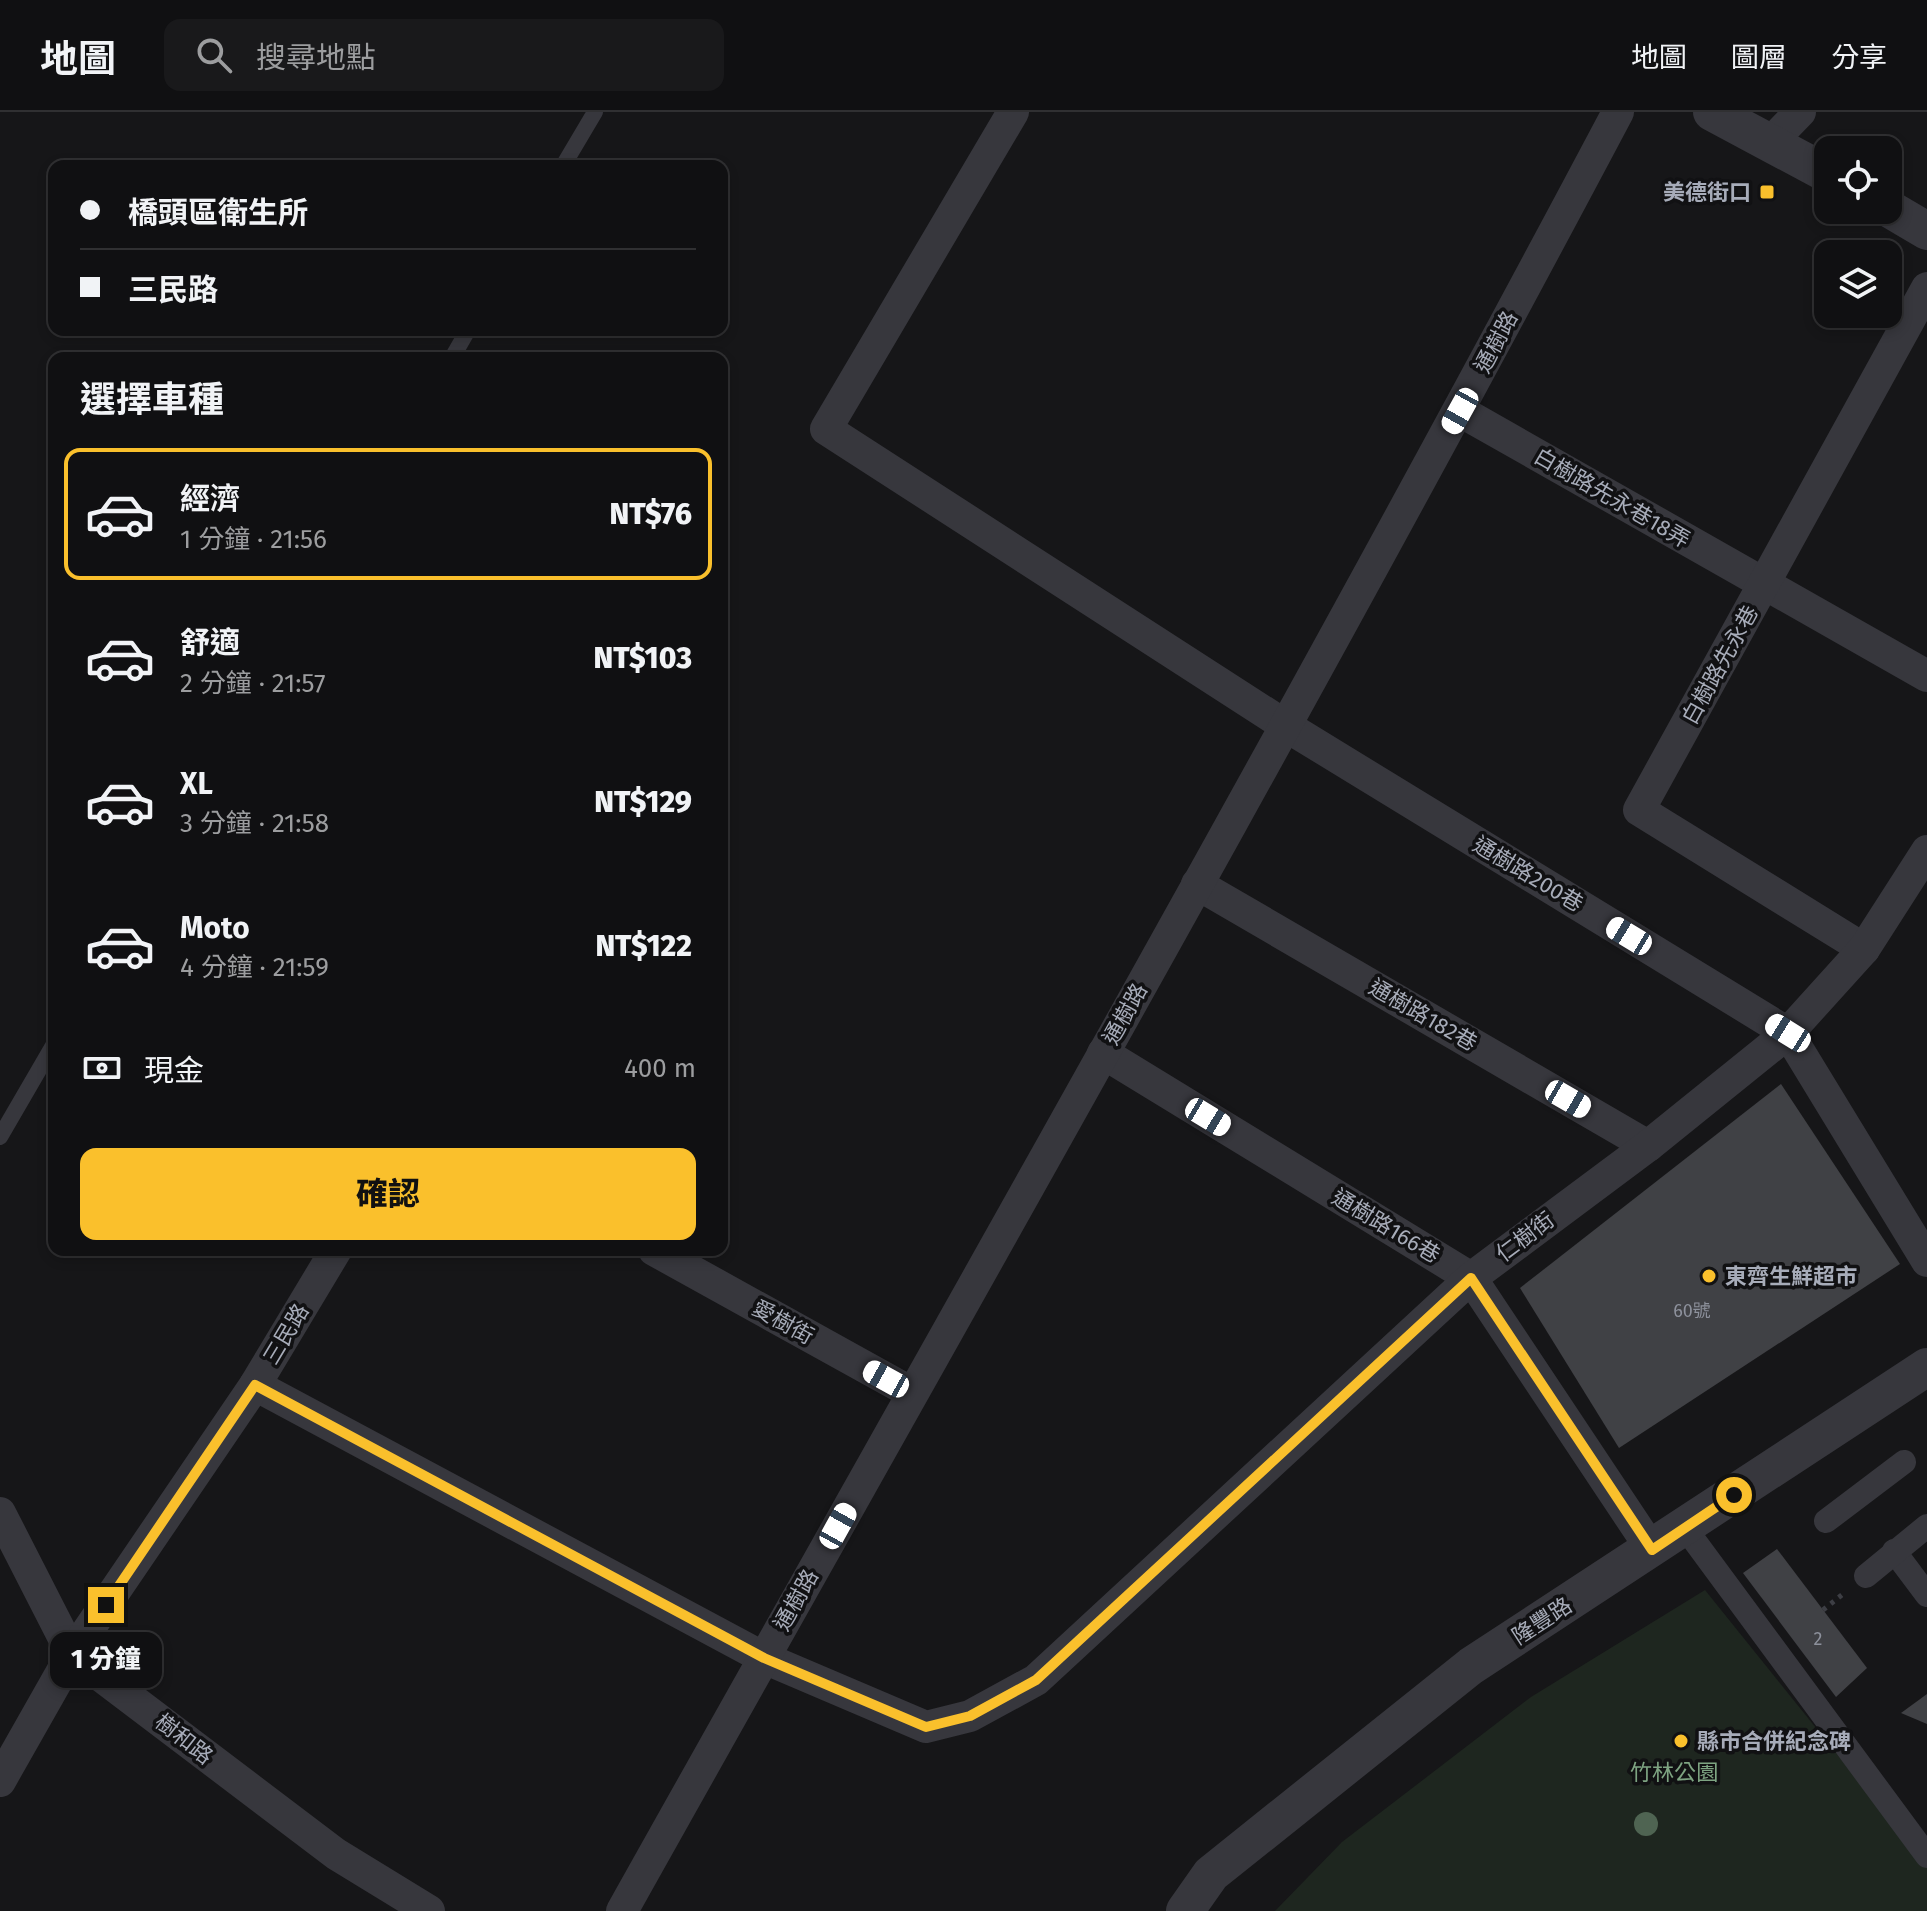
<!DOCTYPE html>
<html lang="zh-TW">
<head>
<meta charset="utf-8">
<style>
	body { margin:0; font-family:"Fira Sans","Noto Sans TC",sans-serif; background:#19191b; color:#f1f3f6; height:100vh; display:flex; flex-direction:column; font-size:30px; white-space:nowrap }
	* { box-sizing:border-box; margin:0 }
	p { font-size:26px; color:#9c9d9f }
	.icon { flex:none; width:44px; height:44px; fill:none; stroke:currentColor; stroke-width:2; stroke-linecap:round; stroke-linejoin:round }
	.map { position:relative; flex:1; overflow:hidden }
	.drawer { position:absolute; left:48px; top:240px; width:680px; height:904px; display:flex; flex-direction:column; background:#101012; border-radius:16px; box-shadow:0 4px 12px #0003,0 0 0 2px #303032 }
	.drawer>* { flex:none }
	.guide { position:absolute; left:48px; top:48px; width:680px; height:176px; border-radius:16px; box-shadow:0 4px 12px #0003,0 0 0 2px #303032; display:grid; align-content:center; height:176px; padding:0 32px; background:#101012 }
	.tools { position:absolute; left:1814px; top:24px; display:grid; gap:16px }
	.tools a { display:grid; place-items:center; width:88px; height:88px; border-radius:16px; background:#101012; box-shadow:0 4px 12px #0003,0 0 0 2px #303032; font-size:40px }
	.end { position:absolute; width:36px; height:36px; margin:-18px; border:10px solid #fac02c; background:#111; box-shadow:0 0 0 4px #111 }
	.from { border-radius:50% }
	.bubble { position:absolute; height:56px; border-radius:16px; background:#101012; box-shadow:0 4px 12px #0003,0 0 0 2px #303032; font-size:26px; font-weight:800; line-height:56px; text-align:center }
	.car { position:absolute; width:24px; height:48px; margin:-24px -12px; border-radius:10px; box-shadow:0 0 6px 2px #0007; background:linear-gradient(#fff 24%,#345 0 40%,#fff 0 76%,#345 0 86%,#fff 0) }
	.guide b { display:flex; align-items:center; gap:28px; height:76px; font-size:30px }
	.guide b+b { border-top:2px solid #303032 }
	.guide i { width:20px; height:20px; background:#f1f3f6 }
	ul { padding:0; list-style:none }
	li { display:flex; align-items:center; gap:24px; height:132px; margin:0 16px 12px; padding:0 16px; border:4px solid transparent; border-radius:16px }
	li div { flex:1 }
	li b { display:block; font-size:30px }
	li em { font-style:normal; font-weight:800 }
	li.current { border-color:#fac02c }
	li>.icon { width:72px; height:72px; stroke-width:1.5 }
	h2 { padding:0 32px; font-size:36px; line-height:96px }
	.pay { display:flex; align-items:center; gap:20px; height:88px; padding:0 32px; font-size:30px }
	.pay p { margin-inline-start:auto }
	.cta { display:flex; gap:16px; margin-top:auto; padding:16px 32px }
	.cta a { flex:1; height:92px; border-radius:16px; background:#fac02c; color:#111; font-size:32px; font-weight:800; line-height:92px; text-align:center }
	header { display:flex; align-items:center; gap:48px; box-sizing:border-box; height:112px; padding:0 40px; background:#101012; border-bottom:2px solid #303032 }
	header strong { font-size:38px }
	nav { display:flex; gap:44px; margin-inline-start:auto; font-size:28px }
	.search { width:560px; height:72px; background:#19191b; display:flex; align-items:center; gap:20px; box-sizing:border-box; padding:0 28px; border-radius:16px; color:#9c9d9f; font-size:30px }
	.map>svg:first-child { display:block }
	.green { fill:#1e261f }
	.building { fill:#404145 }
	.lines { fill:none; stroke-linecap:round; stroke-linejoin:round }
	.path { stroke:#3d3e44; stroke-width:5; stroke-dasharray:4 6; stroke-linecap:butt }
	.service { stroke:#37373d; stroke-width:16 }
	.pedestrian { stroke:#37373d; stroke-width:24 }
	.minor { stroke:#37373d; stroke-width:32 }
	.tertiary { stroke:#37373d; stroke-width:38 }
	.tree { fill:#4f6452 }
	.route { stroke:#fac02c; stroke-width:10 }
	.poi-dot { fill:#fac02c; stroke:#111113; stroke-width:3 }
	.labels { text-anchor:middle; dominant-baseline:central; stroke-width:7; stroke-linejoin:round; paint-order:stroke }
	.number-label { font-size:18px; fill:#8d919c }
	.poi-label { font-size:22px; font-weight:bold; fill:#a7acb9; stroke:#111113; text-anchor:start }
	.street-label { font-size:22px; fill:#a7acb9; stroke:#111113 }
	.park-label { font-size:22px; fill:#7ea482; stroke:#111113 }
</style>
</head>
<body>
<header>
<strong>地圖</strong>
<div class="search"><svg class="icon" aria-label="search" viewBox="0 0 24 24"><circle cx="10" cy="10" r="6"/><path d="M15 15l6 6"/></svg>搜尋地點</div>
<nav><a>地圖</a><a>圖層</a><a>分享</a></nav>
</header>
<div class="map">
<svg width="1927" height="1799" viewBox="0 0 1927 1799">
	<rect width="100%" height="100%" fill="#161618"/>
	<!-- green -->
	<polygon class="green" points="1705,1478 1927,1754 1927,1799 1275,1799 1342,1730 1531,1585"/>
	<!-- building -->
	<g class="building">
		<polygon points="1781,972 1900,1152 1619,1336 1520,1176"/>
		<polygon points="1777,1437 1867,1556 1836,1585 1743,1461"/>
		<polygon points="1927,1582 1927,1612 1901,1601"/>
	</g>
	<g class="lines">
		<!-- path -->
		<polyline class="path" points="1823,1498 1843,1482"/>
		<!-- service -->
		<g class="service">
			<polyline points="563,54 595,0"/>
			<polyline points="452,246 468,218"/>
			<polyline points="0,1025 54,932"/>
		</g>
		<!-- pedestrian -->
		<g class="pedestrian">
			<polyline points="1826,1409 1904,1350"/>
			<polyline points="1685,1416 1927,1744"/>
			<polyline points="1894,1439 1927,1483"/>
			<polyline points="1866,1464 1927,1414"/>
		</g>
		<!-- minor -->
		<g class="minor">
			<polyline points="1013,0 826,317 1286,614 1788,921 1927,1149"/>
			<polyline points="1771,30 1800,0"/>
			<polyline points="1460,299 1927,564"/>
			<polyline points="1197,772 1648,1034"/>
			<polyline points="1864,837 1639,698 1927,176"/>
			<polyline points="1103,941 1471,1166 1652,1438"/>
			<polyline points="654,1138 912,1281"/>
			<polyline points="255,1273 764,1546 926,1615 970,1604 1036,1568 1471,1166 1648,1034 1788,921 1864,837 1927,739"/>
			<polyline points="0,1401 72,1542 336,1742 429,1799"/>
			<polyline points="0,1669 72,1542 255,1273 336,1138"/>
			<path d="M622,1799C957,1201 1297,606 1618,0"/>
		</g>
		<!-- tertiary -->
		<g class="tertiary">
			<polyline points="1712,0 1828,62"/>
			<polyline points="1888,96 1927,119"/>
			<polyline points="1185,1799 1211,1762 1471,1554 1927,1255"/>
		</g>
	</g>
	<!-- trees -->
	<circle class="tree" cx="1646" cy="1712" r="12"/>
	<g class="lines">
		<!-- route -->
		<polyline class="route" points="106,1493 255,1273 764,1546 926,1615 970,1604 1036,1568 1471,1166 1652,1438 1734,1383"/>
	</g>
	<!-- markers -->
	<g class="poi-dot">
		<rect x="1759" y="72" width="16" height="16" rx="4"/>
		<circle cx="1709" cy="1164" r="8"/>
		<circle cx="1681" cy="1629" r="8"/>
	</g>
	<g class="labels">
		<!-- number labels -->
		<g class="number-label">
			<text x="1692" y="1199">60號</text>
			<text x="1818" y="1527">2</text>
		</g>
		<!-- poi labels -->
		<g class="poi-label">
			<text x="1751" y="80" text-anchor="end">美德街口</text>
			<text x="1725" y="1164">東齊生鮮超市</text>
			<text x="1697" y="1629">縣市合併紀念碑</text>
		</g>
		<!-- street labels -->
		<g class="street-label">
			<text transform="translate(1496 230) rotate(-62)">通樹路</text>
			<text transform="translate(1612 386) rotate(30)">白樹路先永巷18弄</text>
			<text transform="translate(1720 553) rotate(-61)">白樹路先永巷</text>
			<text transform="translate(1528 762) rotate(31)">通樹路200巷</text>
			<text transform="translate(1125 902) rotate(-61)">通樹路</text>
			<text transform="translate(1423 903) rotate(30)">通樹路182巷</text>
			<text transform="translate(1386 1114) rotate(31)">通樹路166巷</text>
			<text transform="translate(1525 1125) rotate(-37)">仁樹街</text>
			<text transform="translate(783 1210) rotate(29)">愛樹街</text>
			<text transform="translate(286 1222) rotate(-59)">三民路</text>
			<text transform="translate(796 1488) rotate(-61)">通樹路</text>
			<text transform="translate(1542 1509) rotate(-33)">隆豐路</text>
			<text transform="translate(184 1627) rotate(38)">樹和路</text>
		</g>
		<!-- park labels -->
		<g class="park-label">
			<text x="1674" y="1660">竹林公園</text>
		</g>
	</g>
</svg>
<div class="tools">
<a><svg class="icon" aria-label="locate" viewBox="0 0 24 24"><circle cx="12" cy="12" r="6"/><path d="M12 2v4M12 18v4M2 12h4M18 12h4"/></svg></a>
<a><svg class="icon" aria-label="layers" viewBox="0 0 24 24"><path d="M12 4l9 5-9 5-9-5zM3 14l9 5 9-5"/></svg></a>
</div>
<i class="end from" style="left:1734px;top:1383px"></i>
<i class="end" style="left:106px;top:1493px"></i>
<div class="bubble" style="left:50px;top:1520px;width:112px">1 分鐘</div>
<i class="car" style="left:1460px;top:299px;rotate:209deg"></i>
<i class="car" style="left:1629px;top:824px;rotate:301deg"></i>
<i class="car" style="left:1788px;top:921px;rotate:302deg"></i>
<i class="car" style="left:1568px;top:987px;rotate:120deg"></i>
<i class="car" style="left:1208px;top:1005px;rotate:121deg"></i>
<i class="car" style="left:886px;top:1267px;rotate:299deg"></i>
<i class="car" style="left:838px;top:1414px;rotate:29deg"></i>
<div class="guide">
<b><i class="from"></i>橋頭區衛生所</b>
<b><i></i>三民路</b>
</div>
<section class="drawer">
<h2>選擇車種</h2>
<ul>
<li class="current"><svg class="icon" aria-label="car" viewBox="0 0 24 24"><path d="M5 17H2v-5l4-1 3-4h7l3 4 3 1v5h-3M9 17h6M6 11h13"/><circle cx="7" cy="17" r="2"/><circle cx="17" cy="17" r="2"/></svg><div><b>經濟</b><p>1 分鐘 · 21:56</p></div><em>NT$76</em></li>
<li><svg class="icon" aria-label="car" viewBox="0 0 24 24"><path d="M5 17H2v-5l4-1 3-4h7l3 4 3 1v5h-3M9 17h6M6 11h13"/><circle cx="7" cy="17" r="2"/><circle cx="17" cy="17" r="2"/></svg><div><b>舒適</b><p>2 分鐘 · 21:57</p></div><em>NT$103</em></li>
<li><svg class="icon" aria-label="car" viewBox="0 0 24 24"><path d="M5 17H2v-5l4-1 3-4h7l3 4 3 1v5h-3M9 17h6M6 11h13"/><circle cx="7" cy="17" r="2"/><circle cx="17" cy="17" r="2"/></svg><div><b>XL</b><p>3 分鐘 · 21:58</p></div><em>NT$129</em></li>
<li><svg class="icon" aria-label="car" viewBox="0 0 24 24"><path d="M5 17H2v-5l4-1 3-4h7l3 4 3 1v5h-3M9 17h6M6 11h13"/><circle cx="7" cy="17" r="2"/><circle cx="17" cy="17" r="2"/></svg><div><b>Moto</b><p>4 分鐘 · 21:59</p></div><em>NT$122</em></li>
</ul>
<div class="pay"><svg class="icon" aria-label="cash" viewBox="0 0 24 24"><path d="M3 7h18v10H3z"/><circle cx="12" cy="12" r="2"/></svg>現金<p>400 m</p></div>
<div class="cta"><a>確認</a></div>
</section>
</div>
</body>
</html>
